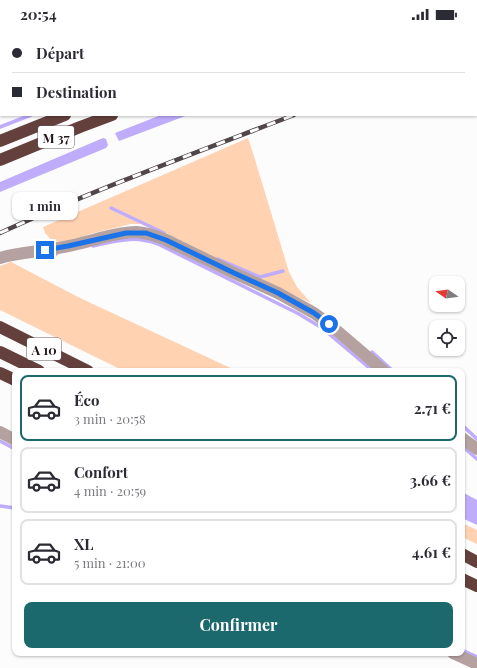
<!DOCTYPE html>
<html lang="fr">
<head>
<meta charset="utf-8">
<style>
	body { margin:0; font-family:"Playfair Display",serif; background:#f2f2f3; color:#2b2b33; height:100vh; display:flex; flex-direction:column; font-size:15px; white-space:nowrap }
	* { box-sizing:border-box; margin:0 }
	p { font-size:13px; color:#7c7c81 }
	.icon { flex:none; width:22px; height:22px; fill:none; stroke:currentColor; stroke-width:2; stroke-linecap:round; stroke-linejoin:round }
	.map { position:relative; flex:1; overflow:hidden }
	.panel { position:absolute; left:12px; top:340px; width:453px; height:288px; display:flex; flex-direction:column; background:#fff; border-radius:8px; box-shadow:0 1px 3px #0004 }
	.panel>* { flex:none }
	.guide { position:absolute; left:0px; top:0px; width:477px; height:88px; box-shadow:0 1px 3px #0004; display:grid; align-content:center; height:88px; padding:0 12px; background:#fff }
	.needle { width:26px; rotate:283deg }
	.controls { position:absolute; left:429px; top:248px; display:grid; gap:8px }
	.controls a { display:grid; place-items:center; width:36px; height:36px; border-radius:8px; background:#fff; box-shadow:0 1px 3px #0004; font-size:20px }
	.end { position:absolute; width:18px; height:18px; margin:-9px; border:5px solid #1a73e8; background:#fff; box-shadow:0 0 0 2px #fff }
	.from { border-radius:50% }
	.bubble { position:absolute; height:28px; border-radius:8px; background:#fff; box-shadow:0 1px 3px #0004; font-size:13px; font-weight:700; line-height:28px; text-align:center }
	.guide b { display:flex; align-items:center; gap:14px; height:38px; font-size:15px }
	.guide b+b { border-top:1px solid #e1e1e2 }
	.guide i { width:10px; height:10px; background:#2b2b33 }
	ul { padding:7px 0 0; list-style:none }
	li { display:flex; align-items:center; gap:12px; height:66px; margin:0 8px 6px; padding:0 4px; border:2px solid #e1e1e2; border-radius:8px }
	li div { flex:1 }
	li b { display:block; font-size:15px }
	li em { font-style:normal; font-weight:700 }
	li.on { border-color:#1b686d }
	li>.icon { width:36px; height:36px; stroke-width:1.5 }
	.primary-button { display:flex; gap:8px; margin-top:auto; padding:8px 12px }
	.primary-button a { flex:1; height:46px; border-radius:8px; background:#1b686d; color:#fff; font-size:16px; font-weight:700; line-height:46px; text-align:center }
	.status { display:flex; justify-content:space-between; align-items:center; height:28px; padding:0 20px; background:#fff; direction:ltr }
	.status svg { height:11px; fill:currentColor }
	.map>svg:first-child { display:block }
	.green { fill:#ffd2b2 }
	.water { fill:#bfadfc }
	.lines { fill:none; stroke-linecap:round; stroke-linejoin:round }
	.stream { stroke:#bfadfc; stroke-width:3.5 }
	.minor { stroke:#b5a2a0; stroke-width:12 }
	.highway { stroke:#63403c; stroke-width:12 }
	.rail-casing { stroke:#51464a; stroke-width:4.5 }
	.rail { stroke:#fff; stroke-width:3; stroke-dasharray:9; stroke-linecap:butt }
	.route { stroke:#1a73e8; stroke-width:5 }
	.labels { text-anchor:middle; dominant-baseline:central; stroke-width:4; stroke-linejoin:round; paint-order:stroke }
	.shield { fill:#fff; stroke:#655b5f; stroke-width:1 }
	.shield-label { font-size:13px; font-weight:bold; fill:#23151a }
</style>
</head>
<body>
<div class="status"><b>20:54</b><svg viewBox="0 0 49 12"><path d="M0 12V9h3v3zM5 12V6h3v6zM10 12V3h3v9zM15 12V0h3v12zM26 1h20v11H26zM47 4h2v5h-2z"/></svg></div>
<div class="map">
<svg width="477" height="640" viewBox="0 0 477 640">
	<rect width="100%" height="100%" fill="#fcfcfc"/>
	<!-- green -->
	<g class="green">
		<polygon points="0,0 125,0 123,1 1,1 1,29 0,28"/>
		<polygon points="248,110 253,125 289,244 297,259 311,275 209,229 153,201 141,196 131,196 94,205 64,214 52,213 45,205 43,199"/>
		<polygon points="11,234 80,270 237,343 124,343 0,282 0,238"/>
		<polygon points="462,495 477,502 477,516 462,509"/>
	</g>
	<!-- water -->
	<g class="water">
		<polygon points="161,87 188,87 119,113 115,105"/>
		<polygon points="103,110 106,111 108,117 106,120 0,164 0,154"/>
		<polygon points="462,464 477,472 477,497 462,490"/>
	</g>
	<g class="lines">
		<!-- stream -->
		<g class="stream">
			<polyline points="257,1 259,0"/>
			<polyline points="0,31 1,31"/>
			<polyline points="0,99 31,87"/>
			<polyline points="111,180 164,205"/>
			<path d="M93,218C117,213 133,207 158,216L299,286L322,300L373,343"/>
			<polyline points="47,228 56,226"/>
			<polyline points="218,231 260,249 283,243"/>
			<polyline points="372,324 393,343"/>
			<polyline points="462,397 477,411"/>
			<polyline points="0,413 15,421"/>
			<polyline points="462,418 477,431"/>
			<polyline points="0,478 15,480"/>
			<polyline points="462,622 477,629"/>
		</g>
		<!-- minor -->
		<g class="minor">
			<path d="M0,230C19,224 38,224 58,220C72,218 86,214 100,210C112,207 124,204 136,204C147,205 157,208 166,212L234,245L278,265L314,285L329,296L384,343"/>
			<polyline points="0,404 15,412"/>
			<polyline points="462,410 477,421"/>
			<polyline points="453,625 477,636"/>
		</g>
		<!-- highway -->
		<g class="highway">
			<polyline points="293,1 295,0"/>
			<polyline points="339,1 341,0"/>
			<polyline points="0,113 65,87"/>
			<polyline points="0,132 80,99 112,87"/>
			<polyline points="0,299 88,343"/>
			<polyline points="0,324 39,343"/>
			<polyline points="0,345 15,352"/>
			<polyline points="462,526 477,534"/>
			<polyline points="462,551 477,558"/>
		</g>
		<!-- rail casing -->
		<g class="rail-casing">
			<g id="rail">
				<polyline points="476,15 477,15"/>
				<path d="M0,205C96,161 195,125 294,87"/>
			</g>
		</g>
		<!-- rail -->
		<use href="#rail" class="rail"/>
	</g>
	<g class="lines">
		<!-- route -->
		<polyline class="route" points="45,222 68,218 126,205 146,205 166,212 234,245 278,265 314,285 329,296"/>
	</g>
	<g class="labels">
		<!-- shield labels -->
		<g class="shield">
			<rect x="38" y="98" width="36" height="22" rx="3"/>
			<rect x="27" y="310" width="34" height="22" rx="3"/>
		</g>
		<g class="shield-label">
			<text x="56" y="109">M 37</text>
			<text x="44" y="321">A 10</text>
		</g>
	</g>
</svg>
<div class="controls">
<a><svg class="needle" viewBox="-14 -14 28 28"><path d="M0-13l5 13h-10z" fill="#e53935"/><path d="M0 13l5-13h-10z" fill="#7c7c81"/></svg></a>
<a><svg class="icon" aria-label="locate" viewBox="0 0 24 24"><circle cx="12" cy="12" r="6"/><path d="M12 2v4M12 18v4M2 12h4M18 12h4"/></svg></a>
</div>
<i class="end from" style="left:329px;top:296px"></i>
<i class="end" style="left:45px;top:222px"></i>
<div class="bubble" style="left:12px;top:164px;width:66px">1 min</div>
<div class="guide">
<b><i class="from"></i>Départ</b>
<b><i></i>Destination</b>
</div>
<section class="panel">
<ul>
<li class="on"><svg class="icon" aria-label="car" viewBox="0 0 24 24"><path d="M5 17H2v-5l4-1 3-4h7l3 4 3 1v5h-3M9 17h6M6 11h13"/><circle cx="7" cy="17" r="2"/><circle cx="17" cy="17" r="2"/></svg><div><b>Éco</b><p>3 min · 20:58</p></div><em>2.71 €</em></li>
<li><svg class="icon" aria-label="car" viewBox="0 0 24 24"><path d="M5 17H2v-5l4-1 3-4h7l3 4 3 1v5h-3M9 17h6M6 11h13"/><circle cx="7" cy="17" r="2"/><circle cx="17" cy="17" r="2"/></svg><div><b>Confort</b><p>4 min · 20:59</p></div><em>3.66 €</em></li>
<li><svg class="icon" aria-label="car" viewBox="0 0 24 24"><path d="M5 17H2v-5l4-1 3-4h7l3 4 3 1v5h-3M9 17h6M6 11h13"/><circle cx="7" cy="17" r="2"/><circle cx="17" cy="17" r="2"/></svg><div><b>XL</b><p>5 min · 21:00</p></div><em>4.61 €</em></li>
</ul>
<div class="primary-button"><a>Confirmer</a></div>
</section>
</div>
</body>
</html>
